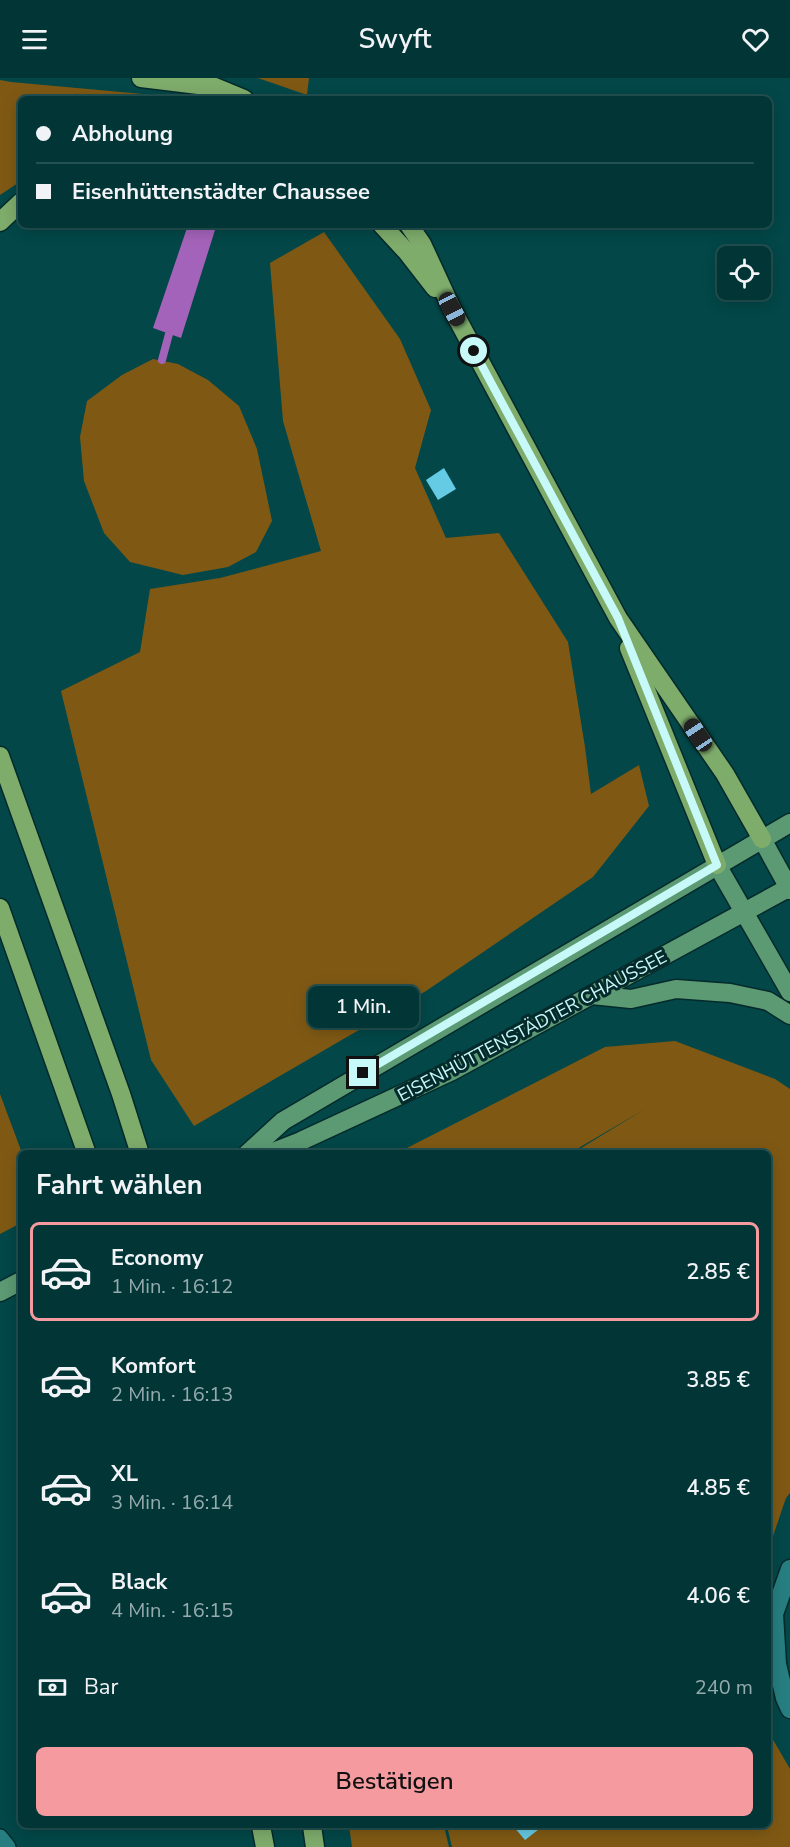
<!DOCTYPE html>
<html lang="de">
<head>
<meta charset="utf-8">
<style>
	body { margin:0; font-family:"Nunito Sans",sans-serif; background:#0c3d3e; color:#f1f3f6; height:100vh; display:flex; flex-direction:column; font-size:22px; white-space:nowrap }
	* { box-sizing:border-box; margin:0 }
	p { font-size:20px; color:#96abad }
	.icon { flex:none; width:33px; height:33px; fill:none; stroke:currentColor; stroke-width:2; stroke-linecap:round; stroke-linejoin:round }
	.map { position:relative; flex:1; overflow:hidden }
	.side { position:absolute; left:18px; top:1072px; width:753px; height:678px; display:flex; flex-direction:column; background:#023536; border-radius:9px; box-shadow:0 3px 15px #0003,0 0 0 2px #235051 }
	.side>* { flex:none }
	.hud { position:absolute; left:18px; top:18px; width:754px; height:132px; border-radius:9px; box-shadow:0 3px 15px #0003,0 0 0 2px #235051; display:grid; align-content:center; height:132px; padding:0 18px; background:#023536 }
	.tools { position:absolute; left:717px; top:168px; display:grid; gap:12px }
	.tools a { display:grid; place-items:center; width:54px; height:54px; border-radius:9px; background:#023536; box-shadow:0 3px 15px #0003,0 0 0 2px #235051; font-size:30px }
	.end { position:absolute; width:27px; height:27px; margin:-14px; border:8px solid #c8f9f9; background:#111; box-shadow:0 0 0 3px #111 }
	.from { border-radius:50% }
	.bubble { position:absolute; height:42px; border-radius:9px; background:#023536; box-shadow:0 3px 15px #0003,0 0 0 2px #235051; font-size:20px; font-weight:600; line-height:42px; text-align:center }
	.car { position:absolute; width:18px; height:36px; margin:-18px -9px; border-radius:8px; box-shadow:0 0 4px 2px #0007; background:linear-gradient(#222 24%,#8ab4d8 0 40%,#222 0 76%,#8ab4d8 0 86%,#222 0) }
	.hud b { display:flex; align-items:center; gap:21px; height:57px; font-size:22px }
	.hud b+b { border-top:2px solid #235051 }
	.hud i { width:15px; height:15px; background:#f1f3f6 }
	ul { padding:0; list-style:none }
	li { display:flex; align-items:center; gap:18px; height:99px; margin:0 12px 9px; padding:0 6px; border:3px solid transparent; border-radius:9px }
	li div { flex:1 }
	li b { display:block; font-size:22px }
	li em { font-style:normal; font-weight:600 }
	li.selected { border-color:#f59b9f }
	li>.icon { width:54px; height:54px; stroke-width:1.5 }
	h2 { padding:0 18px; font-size:27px; line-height:72px }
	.pay { display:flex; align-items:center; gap:15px; height:66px; padding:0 18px; font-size:22px }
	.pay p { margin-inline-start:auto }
	.button { display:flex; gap:12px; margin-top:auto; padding:12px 18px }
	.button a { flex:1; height:69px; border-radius:9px; background:#f59b9f; color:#111; font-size:24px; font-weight:600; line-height:69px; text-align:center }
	header { display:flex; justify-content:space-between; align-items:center; height:78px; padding:0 18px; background:#023536; font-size:27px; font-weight:600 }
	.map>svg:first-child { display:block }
	.green { fill:#7f5914 }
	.water { fill:#a463ba }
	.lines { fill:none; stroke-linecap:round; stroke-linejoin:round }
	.stream { stroke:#a463ba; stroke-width:8 }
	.building { fill:#65cae4 }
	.lane-casing { stroke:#052a2b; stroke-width:18 }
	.street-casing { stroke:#052a2b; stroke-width:21 }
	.primary-casing { stroke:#052a2b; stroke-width:21 }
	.highway-casing { stroke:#052a2b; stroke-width:21 }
	.lane { stroke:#277e80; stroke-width:15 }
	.street { stroke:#277e80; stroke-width:18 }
	.primary { stroke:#5b9a73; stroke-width:18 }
	.highway { stroke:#7eac6b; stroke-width:18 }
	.route { stroke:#c8f9f9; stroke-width:8 }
	.labels { text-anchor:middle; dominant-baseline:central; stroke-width:6; stroke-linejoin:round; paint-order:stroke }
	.street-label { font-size:18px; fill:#c8f9f9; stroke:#052a2b }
</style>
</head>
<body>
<header><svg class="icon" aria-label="menu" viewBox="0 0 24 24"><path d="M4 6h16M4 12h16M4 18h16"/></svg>Swyft<svg class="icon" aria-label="heart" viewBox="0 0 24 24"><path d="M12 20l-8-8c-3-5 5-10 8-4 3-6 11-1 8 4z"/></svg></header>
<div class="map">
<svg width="790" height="1769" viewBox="0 0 790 1769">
	<rect width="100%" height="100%" fill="#034748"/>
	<!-- green -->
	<g class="green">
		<polygon points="258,0 309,0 307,17"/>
		<polygon points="0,2 11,4 198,21 21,21 21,103 0,117"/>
		<polygon points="324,154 400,261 431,332 415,390 446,460 499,455 568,564 585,669 591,716 639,687 649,728 593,799 426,913 194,1048 151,982 61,613 140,574 150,511 220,500 321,473 283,343 270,185"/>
		<polygon points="153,281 178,286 208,302 239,328 257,371 272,443 256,474 228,489 183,497 130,484 104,455 84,403 80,359 87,323 122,297"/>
		<polygon points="675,963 775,1001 790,1011 790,1415 786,1420 772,1461 768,1457 768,1076 573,1075 645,1031 570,1075 397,1075 605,969"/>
		<polygon points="0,1016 22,1075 21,1145 0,1156"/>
		<polygon points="768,1653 790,1691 790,1769 452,1769 447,1748 768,1748"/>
		<polygon points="349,1748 444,1748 449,1769 352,1769"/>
	</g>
	<!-- water -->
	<polygon class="water" points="188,147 201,147 215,152 181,260 153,250"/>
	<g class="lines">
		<!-- stream -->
		<polyline class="stream" points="162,282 169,256"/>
	</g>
	<!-- building -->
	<g class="building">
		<polygon points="444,390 456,411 438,422 426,402"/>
		<polygon points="513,1748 543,1748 525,1762"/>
	</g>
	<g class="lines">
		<!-- lane casing -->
		<g class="lane-casing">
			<polyline id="lane" points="0,1759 8,1769"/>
		</g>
		<!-- street casing -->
		<g class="street-casing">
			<polyline id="street" points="790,1491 774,1536 777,1586 785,1620 790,1631"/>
		</g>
		<!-- primary casing -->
		<g class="primary-casing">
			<g id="primary">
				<polyline points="762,761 790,812"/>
				<polyline points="717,787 790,914"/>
				<polyline points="592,917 631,921 676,911 730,915 768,923 790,937"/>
				<polyline points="247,1076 283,1043 790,745"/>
				<polyline points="268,1076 301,1063 452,993 790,809"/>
				<polyline points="0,1214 21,1203"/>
			</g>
		</g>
		<!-- highway casing -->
		<g class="highway-casing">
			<g id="highway">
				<polyline points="141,0 215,9 244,21"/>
				<polyline points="0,144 21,124"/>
				<polyline points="382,147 407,174 435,210"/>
				<polyline points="409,147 422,166 452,231 618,540 725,696 762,761"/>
				<polyline points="629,570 717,787"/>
				<polyline points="0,678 121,1016 140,1076"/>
				<polyline points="0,830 87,1076"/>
				<polyline points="261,1748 265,1769"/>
				<polyline points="312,1748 315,1769"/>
			</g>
		</g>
		<!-- lane -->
		<use href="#lane" class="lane"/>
		<!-- street -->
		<use href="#street" class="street"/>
		<!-- primary -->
		<use href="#primary" class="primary"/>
		<!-- highway -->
		<use href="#highway" class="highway"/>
	</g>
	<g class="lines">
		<!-- route -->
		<polyline class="route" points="363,995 717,787 618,540 474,273"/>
	</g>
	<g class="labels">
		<!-- street labels -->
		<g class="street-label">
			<text transform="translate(532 948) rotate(-28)">EISENHÜTTENSTÄDTER CHAUSSEE</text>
		</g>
	</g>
</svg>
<div class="tools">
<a><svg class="icon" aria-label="locate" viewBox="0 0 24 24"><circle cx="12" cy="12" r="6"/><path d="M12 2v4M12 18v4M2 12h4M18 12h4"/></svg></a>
</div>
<i class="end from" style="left:474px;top:273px"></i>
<i class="end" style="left:363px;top:995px"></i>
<div class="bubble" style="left:308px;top:908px;width:111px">1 Min.</div>
<i class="car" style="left:452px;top:231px;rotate:152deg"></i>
<i class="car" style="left:698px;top:657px;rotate:326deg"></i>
<div class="hud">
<b><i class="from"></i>Abholung</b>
<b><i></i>Eisenhüttenstädter Chaussee</b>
</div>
<section class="side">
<h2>Fahrt wählen</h2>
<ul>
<li class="selected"><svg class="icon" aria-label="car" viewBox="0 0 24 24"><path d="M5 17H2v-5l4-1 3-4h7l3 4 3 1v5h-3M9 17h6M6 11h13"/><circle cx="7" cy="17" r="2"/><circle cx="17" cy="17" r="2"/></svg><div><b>Economy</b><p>1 Min. · 16:12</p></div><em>2.85 €</em></li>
<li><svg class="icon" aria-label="car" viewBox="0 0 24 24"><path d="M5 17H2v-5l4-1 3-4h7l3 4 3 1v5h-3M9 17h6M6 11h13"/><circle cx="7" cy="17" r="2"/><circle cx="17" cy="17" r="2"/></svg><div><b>Komfort</b><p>2 Min. · 16:13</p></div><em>3.85 €</em></li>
<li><svg class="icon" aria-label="car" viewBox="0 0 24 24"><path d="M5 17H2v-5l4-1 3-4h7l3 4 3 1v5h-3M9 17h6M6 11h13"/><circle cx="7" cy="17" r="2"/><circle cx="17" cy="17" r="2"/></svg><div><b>XL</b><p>3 Min. · 16:14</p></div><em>4.85 €</em></li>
<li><svg class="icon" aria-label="car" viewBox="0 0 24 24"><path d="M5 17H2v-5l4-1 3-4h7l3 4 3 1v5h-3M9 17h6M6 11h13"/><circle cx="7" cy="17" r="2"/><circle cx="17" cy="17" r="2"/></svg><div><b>Black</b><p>4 Min. · 16:15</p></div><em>4.06 €</em></li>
</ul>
<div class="pay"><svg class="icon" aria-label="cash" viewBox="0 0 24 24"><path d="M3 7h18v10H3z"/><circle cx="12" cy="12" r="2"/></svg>Bar<p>240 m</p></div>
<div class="button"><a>Bestätigen</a></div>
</section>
</div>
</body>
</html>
